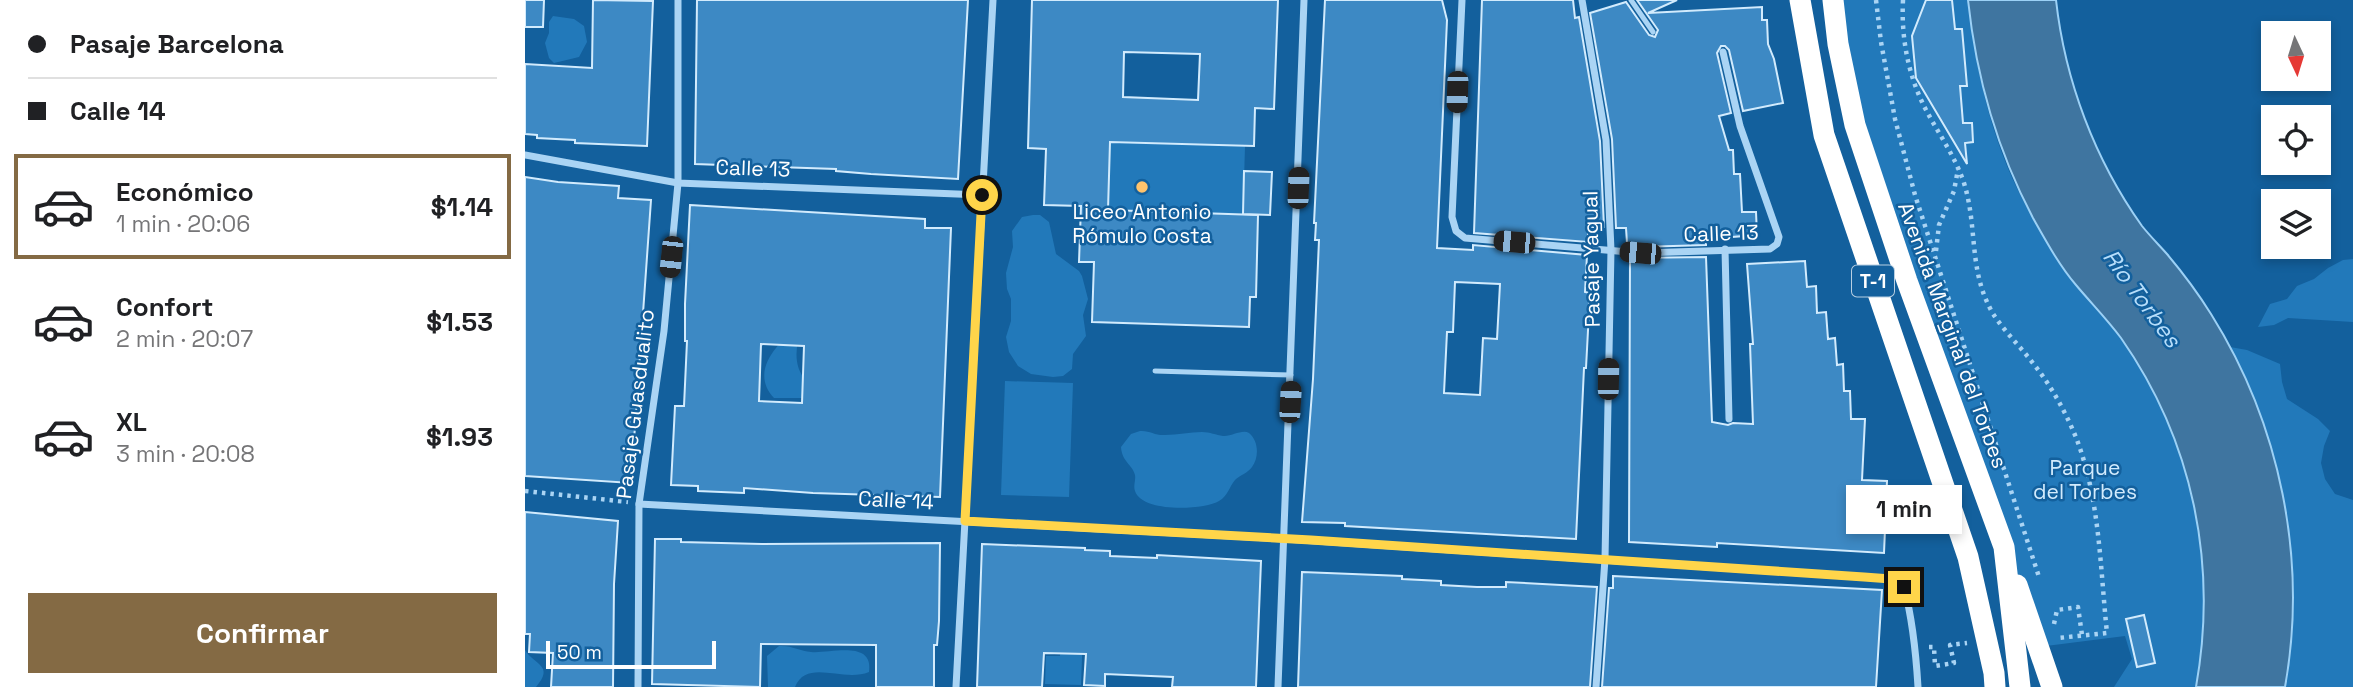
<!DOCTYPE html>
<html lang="es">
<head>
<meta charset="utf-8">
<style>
	body { margin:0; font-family:"Space Grotesk",sans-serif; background:#f2f2f2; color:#202124; height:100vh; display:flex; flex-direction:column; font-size:26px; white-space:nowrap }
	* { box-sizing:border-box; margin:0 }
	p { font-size:23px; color:#757577 }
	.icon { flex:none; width:38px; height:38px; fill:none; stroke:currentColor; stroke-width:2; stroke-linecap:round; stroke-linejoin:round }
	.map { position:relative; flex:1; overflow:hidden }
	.drawer { display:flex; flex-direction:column; background:#fff; width:525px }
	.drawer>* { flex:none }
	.top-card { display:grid; align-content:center; height:154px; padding:0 28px; background:#fff }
	.needle { width:46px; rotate:176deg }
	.buttons { position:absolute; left:1736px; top:21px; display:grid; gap:14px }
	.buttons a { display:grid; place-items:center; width:70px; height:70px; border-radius:0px; background:#fff; box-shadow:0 4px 10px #0003; font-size:35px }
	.scale { position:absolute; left:21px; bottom:18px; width:170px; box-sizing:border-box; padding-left:7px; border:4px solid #fff; border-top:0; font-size:19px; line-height:24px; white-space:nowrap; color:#fff; -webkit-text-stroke:5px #13609d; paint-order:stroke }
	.end { position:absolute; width:32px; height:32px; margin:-16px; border:9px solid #ffd54a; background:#111; box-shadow:0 0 0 4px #111 }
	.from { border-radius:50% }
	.bubble { position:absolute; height:49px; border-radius:0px; background:#fff; box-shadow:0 4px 10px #0003; font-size:23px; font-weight:800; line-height:49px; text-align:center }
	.car { position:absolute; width:21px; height:42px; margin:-21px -10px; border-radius:9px; box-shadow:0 0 5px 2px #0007; background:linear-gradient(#222 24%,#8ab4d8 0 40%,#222 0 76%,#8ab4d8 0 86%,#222 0) }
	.top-card b { display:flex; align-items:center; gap:24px; height:66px; font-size:26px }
	.top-card b+b { border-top:2px solid #e0e0e0 }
	.top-card i { width:18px; height:18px; background:#202124 }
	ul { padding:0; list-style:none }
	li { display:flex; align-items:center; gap:21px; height:105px; margin:0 14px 10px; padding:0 14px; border:4px solid transparent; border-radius:0px }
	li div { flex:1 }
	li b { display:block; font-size:26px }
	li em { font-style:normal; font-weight:800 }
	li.current { border-color:#846a44 }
	li>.icon { width:63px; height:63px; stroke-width:1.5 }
	.cta { display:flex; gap:14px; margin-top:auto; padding:14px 28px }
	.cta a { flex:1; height:80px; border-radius:0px; background:#846a44; color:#fff; font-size:28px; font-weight:800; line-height:80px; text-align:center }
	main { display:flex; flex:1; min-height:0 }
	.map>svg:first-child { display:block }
	.green { fill:#2279ba }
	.water { fill:#3f75a0; stroke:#9cd1f6; stroke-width:2 }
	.building { fill:#3d89c4; stroke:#d2ebfd; stroke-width:2; fill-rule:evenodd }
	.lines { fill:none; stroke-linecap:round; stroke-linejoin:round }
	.path { stroke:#aad4f4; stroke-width:4.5; stroke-dasharray:3.5 5; stroke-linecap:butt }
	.lane { stroke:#aad4f4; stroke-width:5 }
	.street { stroke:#aad4f4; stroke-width:7 }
	.highway { stroke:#fff; stroke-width:21 }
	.route { stroke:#ffd54a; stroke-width:9 }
	.poi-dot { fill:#ffc36c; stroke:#13609d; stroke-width:2.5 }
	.labels { text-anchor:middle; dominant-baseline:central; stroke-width:5; stroke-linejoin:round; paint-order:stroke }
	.shield { fill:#13609d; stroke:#b8cfe2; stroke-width:2 }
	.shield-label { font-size:19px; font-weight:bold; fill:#fff }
	.street-label { font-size:21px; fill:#fff; stroke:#13609d }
	.poi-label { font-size:21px; fill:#fff; stroke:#13609d }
	.park-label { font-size:21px; fill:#d2ebfd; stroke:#13609d }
	.water-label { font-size:23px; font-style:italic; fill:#b6ddfa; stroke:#13609d }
</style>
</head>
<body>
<main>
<section class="drawer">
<div class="top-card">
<b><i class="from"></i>Pasaje Barcelona</b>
<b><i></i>Calle 14</b>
</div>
<ul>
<li class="current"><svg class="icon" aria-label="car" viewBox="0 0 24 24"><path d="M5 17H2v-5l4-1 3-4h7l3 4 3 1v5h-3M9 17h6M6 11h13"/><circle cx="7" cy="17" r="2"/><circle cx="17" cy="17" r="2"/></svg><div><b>Económico</b><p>1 min · 20:06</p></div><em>$1.14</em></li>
<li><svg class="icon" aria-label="car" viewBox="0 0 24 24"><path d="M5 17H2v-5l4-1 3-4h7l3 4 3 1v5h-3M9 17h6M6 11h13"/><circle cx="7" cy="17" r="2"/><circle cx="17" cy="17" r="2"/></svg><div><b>Confort</b><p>2 min · 20:07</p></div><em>$1.53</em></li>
<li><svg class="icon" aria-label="car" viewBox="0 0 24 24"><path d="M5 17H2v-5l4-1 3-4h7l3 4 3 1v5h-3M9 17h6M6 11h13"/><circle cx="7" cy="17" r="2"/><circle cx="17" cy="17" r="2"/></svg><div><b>XL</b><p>3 min · 20:08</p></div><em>$1.93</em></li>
</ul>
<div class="cta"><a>Confirmar</a></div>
</section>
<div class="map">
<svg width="1828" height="687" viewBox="0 0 1828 687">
	<rect width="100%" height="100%" fill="#13609d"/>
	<!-- green -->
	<g class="green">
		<path d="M1308,0H1443C1451,74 1469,153 1508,218C1538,268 1579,311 1611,360C1673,457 1691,575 1671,687H1589L1607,659L1600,636L1513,647L1354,200Z"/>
		<polygon points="28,16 49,19 59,26 62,42 54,57 29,63 24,58 20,43 24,33 24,22"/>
		<polygon points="585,142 720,146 718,214 583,210"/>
		<polygon points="508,215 515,215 524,222 531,254 554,271 557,276 563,299 558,315 561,336 548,354 547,369 538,376 528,377 506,374 493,366 484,352 481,337 486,321 486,299 482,289 481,273 488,247 487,231 497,217"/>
		<polygon points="1828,259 1828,322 1763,318 1749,325 1733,327 1745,304 1762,299 1772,286 1789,279 1803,268 1818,260"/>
		<path d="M276,324C272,346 266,364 282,382L278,398H249C223,370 255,341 276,324Z"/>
		<path d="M1705,347L1722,350L1755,364L1757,382L1762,399L1793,419L1805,431L1799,446L1796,463L1800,479L1810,494L1828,500V687H1760C1781,569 1757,453 1705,347Z"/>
		<polygon points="480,381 548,383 544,497 476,495"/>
		<path d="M615,431C624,430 631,436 640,435C653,435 665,432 677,432C685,432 691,435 698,436C706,437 717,429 724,433C734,441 734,458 727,467C723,473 715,475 710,480C704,487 703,496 694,501C679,510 617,513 610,491C608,486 611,480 610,475C607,464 597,462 596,447L606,434Z"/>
		<polygon points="536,629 558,630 556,685 520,684 521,656 535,656"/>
		<path d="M254,646C266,645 275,651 286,652C304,654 349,639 344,672C318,683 282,658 270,687H243L242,656Z"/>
		<path d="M0,650C9,665 30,665 11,687H0Z"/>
	</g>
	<!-- water -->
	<path class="water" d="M1443,0H1531C1540,81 1570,160 1617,226C1625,236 1634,245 1642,254C1658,273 1673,293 1686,314C1755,424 1783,559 1760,687H1671C1693,564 1668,441 1596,338C1582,319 1566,303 1551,285C1534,265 1521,241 1508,218C1472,150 1451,76 1443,0Z"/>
	<!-- building -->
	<g class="building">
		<polygon points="0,0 19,0 18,27 0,27"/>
		<polygon points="68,0 128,1 122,146 50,143 50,140 12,138 12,135 0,134 0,64 67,68"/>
		<polygon points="172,0 443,0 433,179 346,174 311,171 311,169 170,164"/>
		<path d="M507,0H753L749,109L730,108L729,146L585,142L583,210L733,215L731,297H725L724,327L567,322L569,262H554L556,206L519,205L521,149L503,148ZM599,52L675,54L673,100L598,97Z"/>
		<path d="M800,0H917L922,20L912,248L948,250V245L1062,255L1060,292L1065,293L1061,368H1059L1051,539L820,526V523L777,522L788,379L794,240H790L791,223H789ZM930,282L975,284L972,339L958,338L955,395L919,393L922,332H928Z"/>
		<polygon points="957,0 1048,0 1050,18 1054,17 1075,141 1079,227 1063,227 1063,242 949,233"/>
		<polygon points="1112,0 1152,0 1123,13 1237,7 1237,20 1242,20 1243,44 1249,59 1258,103 1218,111 1204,50 1200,46 1196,46 1192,53 1206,113 1194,116 1204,150 1208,150 1209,174 1215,174 1217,212 1231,212 1232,235 1181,239 1181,245 1115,247 1104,246 1104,243 1102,243 1101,228 1091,228 1087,139 1065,13 1101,2 1124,35 1130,37 1133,30"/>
		<polygon points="1401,0 1427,0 1430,29 1437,29 1442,86 1435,86 1438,123 1447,123 1448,142 1440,143 1442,164 1391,78 1387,36"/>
		<polygon points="719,171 747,172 745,215 718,214"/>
		<polygon points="0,177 33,182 94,186 93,198 126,200 106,483 0,476"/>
		<path d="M165,205L400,219V228H426L415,497L288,493L219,488V493L173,491V486L146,485L150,406H159L162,341H160V304ZM236,344L279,346L277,403L234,401Z"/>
		<polygon points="1181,257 1187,422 1203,425 1208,423 1228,424 1225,344 1228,344 1222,264 1280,261 1282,287 1291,286 1292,313 1301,312 1303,339 1310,338 1312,365 1318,364 1319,391 1325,391 1326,419 1340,419 1337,480 1362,481 1359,553 1192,543 1192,547 1104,542 1105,258"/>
		<polygon points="0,512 93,521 89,584 88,687 26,687 28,653 4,652 5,634 0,634"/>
		<polygon points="130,539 156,539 156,542 237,544 415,543 414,621 412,645 409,645 409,687 351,687 351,645 236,644 235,687 127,684"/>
		<polygon points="457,544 560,548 560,550 585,551 585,556 632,558 632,555 736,561 731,687 647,687 648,677 580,674 580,686 559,685 561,654 519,653 517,687 452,687"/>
		<polygon points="777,572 877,576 877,579 916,581 916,585 952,587 981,587 981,582 1072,587 1065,687 773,687"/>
		<polygon points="1088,576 1357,590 1351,687 1077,687 1084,588 1088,588"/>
		<polygon points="1619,615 1630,663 1612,667 1601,619"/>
	</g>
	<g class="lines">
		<!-- path -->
		<g class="path">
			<polyline points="1351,0 1356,42 1370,119 1390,195 1514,577"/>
			<path d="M1378,0C1376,37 1383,75 1400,108C1413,133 1430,156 1439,183C1453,228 1443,269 1467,312C1478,330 1494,345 1507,362C1525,384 1539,409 1550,435C1575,497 1575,567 1582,633L1533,638V636"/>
			<polyline points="1411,251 1414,225 1429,191 1433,169"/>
			<polyline points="0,491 103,502"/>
			<polyline points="1529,624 1532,610 1553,607 1557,635"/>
			<polyline points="1404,647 1409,647 1410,666 1429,663 1425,645 1442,643"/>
		</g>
		<!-- lane -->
		<g class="lane">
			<polyline points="1106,0 1128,32"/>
			<polyline points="630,371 766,375"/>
		</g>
		<!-- street -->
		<g class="street">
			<polyline points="937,0 927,217 931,231 940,238 1115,253 1245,249 1252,244 1254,237 1215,126 1198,52"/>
			<polyline points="1057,0 1081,140 1086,250 1080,559 1071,687"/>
			<polyline points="0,155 153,183 457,195"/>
			<polyline points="1200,249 1204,419"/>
			<path d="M114,504L760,539L1365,579L1379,587C1388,621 1391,653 1393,687"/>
			<polyline points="113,687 114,504 139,331 153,183 153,0"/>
			<polyline points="431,687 468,0"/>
			<polyline points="753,687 779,0"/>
		</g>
		<!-- highway -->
		<g class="highway">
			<polyline points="1275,0 1299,135 1443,557 1469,673 1470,687"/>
			<polyline points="1308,0 1313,44 1330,125 1382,281 1479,547 1495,687"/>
			<polyline points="1492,585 1527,687"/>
		</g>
	</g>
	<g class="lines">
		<!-- route -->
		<polyline class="route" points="457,195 440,521 786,540 1339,577 1366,579 1379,587"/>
	</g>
	<!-- markers -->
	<circle class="poi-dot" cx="617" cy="187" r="7"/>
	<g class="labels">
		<!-- shield labels -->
		<rect class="shield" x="1327" y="265.5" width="42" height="31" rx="5"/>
		<g class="shield-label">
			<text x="1348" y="281">T-1</text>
		</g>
		<!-- street labels -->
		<g class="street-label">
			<text transform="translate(228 168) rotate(2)">Calle 13</text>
			<text transform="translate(1196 233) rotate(-2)">Calle 13</text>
			<text transform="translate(1066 259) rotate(-91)">Pasaje Yagual</text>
			<text transform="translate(1428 335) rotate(70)">Avenida Marginal del Torbes</text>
			<text transform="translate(110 404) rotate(-83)">Pasaje Guasdualito</text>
			<text transform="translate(371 500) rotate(3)">Calle 14</text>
		</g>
		<!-- poi labels -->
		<g class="poi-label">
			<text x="617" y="211">Liceo Antonio<tspan x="617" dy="24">Rómulo Costa</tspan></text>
		</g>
		<!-- park labels -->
		<g class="park-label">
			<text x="1560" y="467">Parque<tspan x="1560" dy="24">del Torbes</tspan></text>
		</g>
		<!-- water labels -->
		<g class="water-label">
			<text transform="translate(1617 298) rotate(54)">Río Torbes</text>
		</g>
	</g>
</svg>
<div class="buttons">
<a><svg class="needle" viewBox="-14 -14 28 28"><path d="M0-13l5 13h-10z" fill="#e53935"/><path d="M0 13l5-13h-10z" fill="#757577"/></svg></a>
<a><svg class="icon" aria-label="locate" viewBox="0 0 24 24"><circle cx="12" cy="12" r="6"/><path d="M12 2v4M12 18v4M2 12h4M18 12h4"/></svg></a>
<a><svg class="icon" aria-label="layers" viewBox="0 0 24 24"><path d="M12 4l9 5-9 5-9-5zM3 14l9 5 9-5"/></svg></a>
</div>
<div class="scale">50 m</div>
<i class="end from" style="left:457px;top:195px"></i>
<i class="end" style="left:1379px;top:587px"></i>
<div class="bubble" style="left:1321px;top:485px;width:116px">1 min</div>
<i class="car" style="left:932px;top:92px;rotate:182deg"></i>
<i class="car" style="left:773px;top:188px;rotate:2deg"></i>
<i class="car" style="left:989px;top:242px;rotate:275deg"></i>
<i class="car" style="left:1115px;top:253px;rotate:275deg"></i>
<i class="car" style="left:146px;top:257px;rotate:186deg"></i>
<i class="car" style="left:1083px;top:379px;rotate:1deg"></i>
<i class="car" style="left:765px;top:402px;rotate:3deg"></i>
</div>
</main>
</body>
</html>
